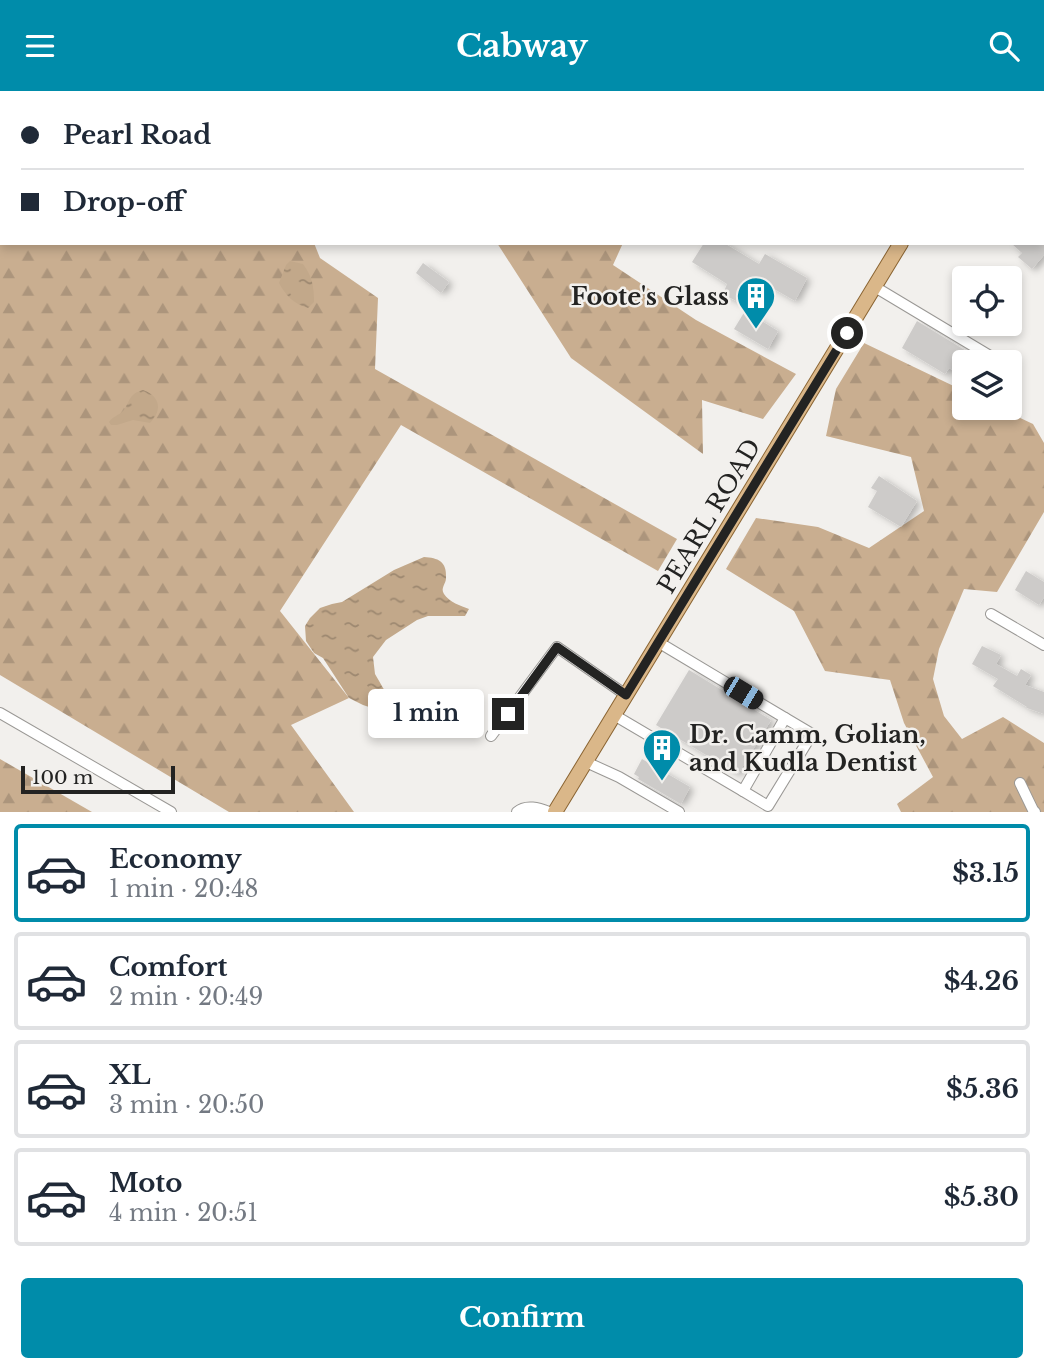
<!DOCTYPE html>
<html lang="en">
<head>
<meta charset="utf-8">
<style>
	body { margin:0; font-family:"Libre Baskerville",serif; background:#f6f6f7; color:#1f2937; height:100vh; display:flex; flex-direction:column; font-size:26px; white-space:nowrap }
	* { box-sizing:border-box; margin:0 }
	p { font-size:23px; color:#747a83 }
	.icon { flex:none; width:38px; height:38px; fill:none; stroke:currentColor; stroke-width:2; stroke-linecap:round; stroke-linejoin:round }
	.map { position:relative; height:721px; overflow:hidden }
	.drawer { display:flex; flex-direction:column; background:#fff; flex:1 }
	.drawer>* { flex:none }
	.top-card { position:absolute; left:0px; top:0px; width:1045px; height:154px; box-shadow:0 4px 10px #0003; display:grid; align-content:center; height:154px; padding:0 21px; background:#fff }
	.tools { position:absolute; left:952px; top:175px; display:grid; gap:14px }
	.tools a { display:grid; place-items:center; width:70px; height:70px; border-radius:7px; background:#fff; box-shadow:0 4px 10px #0003; font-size:35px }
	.scale { position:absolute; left:21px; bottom:18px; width:154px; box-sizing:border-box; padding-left:7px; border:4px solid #232322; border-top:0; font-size:19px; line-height:24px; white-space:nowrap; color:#232322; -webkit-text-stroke:5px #f2f0ed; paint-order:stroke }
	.end { position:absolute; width:32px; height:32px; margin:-16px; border:9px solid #232322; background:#fff; box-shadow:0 0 0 4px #fff }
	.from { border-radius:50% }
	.bubble { position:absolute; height:49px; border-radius:7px; background:#fff; box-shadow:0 4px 10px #0003; font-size:23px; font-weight:700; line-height:49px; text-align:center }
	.car { position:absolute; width:21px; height:42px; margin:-21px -10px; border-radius:9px; box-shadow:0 0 5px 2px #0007; background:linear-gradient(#222 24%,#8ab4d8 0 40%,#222 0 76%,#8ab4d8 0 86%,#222 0) }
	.top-card b { display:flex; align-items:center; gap:24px; height:66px; font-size:26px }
	.top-card b+b { border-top:2px solid #e0e1e3 }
	.top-card i { width:18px; height:18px; background:#1f2937 }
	ul { padding:12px 0 0; list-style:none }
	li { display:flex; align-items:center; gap:21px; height:98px; margin:0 14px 10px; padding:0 7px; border:4px solid #e0e1e3; border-radius:7px }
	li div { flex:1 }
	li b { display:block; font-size:26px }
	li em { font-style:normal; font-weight:700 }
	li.active { border-color:#008caa }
	li>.icon { width:63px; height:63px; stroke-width:1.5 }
	.action { display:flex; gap:14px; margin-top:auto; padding:14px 21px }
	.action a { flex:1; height:80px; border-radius:7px; background:#008caa; color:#fff; font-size:28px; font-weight:700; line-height:80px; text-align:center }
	header { display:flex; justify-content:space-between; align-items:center; height:91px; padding:0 21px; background:#008caa; color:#fff; font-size:32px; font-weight:700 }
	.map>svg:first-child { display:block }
	.forest { fill:url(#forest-firs) }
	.water { fill:url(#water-ripples) }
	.building { fill:#cdcbc9; filter:url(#shadow) }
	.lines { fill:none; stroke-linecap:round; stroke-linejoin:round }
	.minor-casing { stroke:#9a9895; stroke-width:12 }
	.major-casing { stroke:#8a6432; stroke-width:16 }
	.minor { stroke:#fff; stroke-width:10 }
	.major { stroke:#dab789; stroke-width:14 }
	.route { stroke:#232322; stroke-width:9 }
	.labels { text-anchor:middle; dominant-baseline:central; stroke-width:5; stroke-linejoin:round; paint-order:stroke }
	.poi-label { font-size:24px; font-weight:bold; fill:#232322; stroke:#f2f0ed; text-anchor:end }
	.street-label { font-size:24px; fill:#232322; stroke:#f2f0ed }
</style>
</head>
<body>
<header><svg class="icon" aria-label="menu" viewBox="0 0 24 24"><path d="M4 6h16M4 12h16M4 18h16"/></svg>Cabway<svg class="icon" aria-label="search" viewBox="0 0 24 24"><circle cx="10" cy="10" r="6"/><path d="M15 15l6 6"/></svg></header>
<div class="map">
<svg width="1044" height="721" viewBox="0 0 1044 721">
	<defs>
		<pattern id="forest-firs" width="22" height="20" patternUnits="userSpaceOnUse" patternTransform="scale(1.75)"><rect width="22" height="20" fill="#c9ae90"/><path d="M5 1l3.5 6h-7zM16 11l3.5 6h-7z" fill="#ac957c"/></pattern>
		<pattern id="water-ripples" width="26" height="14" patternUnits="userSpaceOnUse" patternTransform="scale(1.75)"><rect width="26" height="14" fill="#c2a88a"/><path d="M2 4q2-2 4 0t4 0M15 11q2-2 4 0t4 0" fill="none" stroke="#9d8870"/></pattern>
		<filter id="shadow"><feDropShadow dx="4" dy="2.5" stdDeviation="3.5" flood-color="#0004"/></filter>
	</defs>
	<rect width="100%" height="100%" fill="#f2f0ed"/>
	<!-- forest -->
	<g class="forest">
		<polygon points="0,0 832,0 832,2 2,2 2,152 314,152 320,167 378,207 375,278 677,448 658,480 401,334 280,520 349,607 291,634 354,721 229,721 0,584"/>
		<polygon points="497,152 623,152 613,174 696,229 796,283 763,328 702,309 703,363 571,267"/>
		<polygon points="864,252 964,300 964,317 999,317 1033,333 1044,352 1044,421 997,501 964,498 939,558 933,588 944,625 962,648 1003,626 1044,652 1044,721 901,721 897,713 933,686 904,632 890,589 825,580 794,520 726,478 756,427 818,436 869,457 924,420 911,366 826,345 836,298"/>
		<polygon points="0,668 92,721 0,721"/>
	</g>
	<!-- water -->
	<g class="water">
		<path d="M290,170L303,173C312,185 314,195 314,211L308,217C294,213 286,205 279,192L286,174Z"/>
		<path d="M143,299C160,305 163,319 150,332L133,329L117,334H111L109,331C113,325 118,325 123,320C131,310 128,303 143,299Z"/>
		<path d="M424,466C438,467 447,470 446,487C446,493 440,497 444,503C449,511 461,515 469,518L465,525H428L417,529L386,549L373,566L375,583L386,602L387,613L381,620L363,614L349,607L323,567L314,562L306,550L305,535L310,527L320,517L332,513L342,511L394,479Z"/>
	</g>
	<!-- building -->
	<g class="building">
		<polygon points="704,152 724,152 759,173 765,163 807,187 795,210 755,187 740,212 723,203 727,193 692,171"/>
		<polygon points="1011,152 1044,152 1044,164 1032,178 1018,166 1022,162"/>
		<polygon points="423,172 449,191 441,202 416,182"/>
		<polygon points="745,220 778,240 768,258 734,238"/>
		<polygon points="917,230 976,266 973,271 964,271 964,285 949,277 945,283 902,257"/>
		<polygon points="879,385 917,410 901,436 868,416 877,400 871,397"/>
		<polygon points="1026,480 1044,491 1044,506 1039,514 1015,499"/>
		<polygon points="982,555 1001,564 996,573 1017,585 1021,578 1031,584 1025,594 1044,601 1044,623 1027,617 1027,616 993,595 998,588 972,573"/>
		<polygon points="689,579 771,629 738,683 656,634"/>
		<polygon points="642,668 690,696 681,713 638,688 639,686 634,683"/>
	</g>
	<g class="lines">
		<!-- minor casing -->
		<g class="minor-casing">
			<g id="minor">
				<polyline points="922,0 924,2"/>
				<polyline points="1043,37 1044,37"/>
				<polyline points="1043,75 1044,76"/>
				<polyline points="1043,128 1044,129"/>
				<polyline points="875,196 1000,271"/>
				<polyline points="991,523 1044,554"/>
				<polyline points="0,622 171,721"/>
				<polyline points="614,624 743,700 785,627 658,551"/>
				<polyline points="491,645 557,556 626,604"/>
				<polyline points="586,671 619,686 679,721"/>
				<polyline points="1020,692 1033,719 1035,721"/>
				<polyline points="743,700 768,715 812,643 785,627"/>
				<path d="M517,721C526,713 539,717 549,721"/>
			</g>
		</g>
		<!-- major casing -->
		<g class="major-casing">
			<g id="major">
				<polyline points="993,2 994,0"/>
				<polyline points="555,721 901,152"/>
			</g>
		</g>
		<!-- minor -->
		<use href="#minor" class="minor"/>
		<!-- major -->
		<use href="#major" class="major"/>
	</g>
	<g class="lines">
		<!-- route -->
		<polyline class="route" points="508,623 557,556 626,604 847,242"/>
	</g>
	<!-- icons -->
	<defs>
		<g id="building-pin" transform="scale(2.0125)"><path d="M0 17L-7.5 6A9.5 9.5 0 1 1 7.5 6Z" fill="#008caa" stroke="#f2f0ed"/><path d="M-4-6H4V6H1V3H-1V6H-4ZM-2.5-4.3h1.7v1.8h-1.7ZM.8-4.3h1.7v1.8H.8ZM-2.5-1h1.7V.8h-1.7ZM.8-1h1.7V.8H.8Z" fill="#fff"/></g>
	</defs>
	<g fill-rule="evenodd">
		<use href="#building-pin" x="756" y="205"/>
		<use href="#building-pin" x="662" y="657"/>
	</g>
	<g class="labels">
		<!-- poi labels -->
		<g class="poi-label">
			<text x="729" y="205">Foote's Glass</text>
			<text x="689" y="643" text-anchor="start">Dr. Camm, Golian,<tspan x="689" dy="28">and Kudla Dentist</tspan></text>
		</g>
		<!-- street labels -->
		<g class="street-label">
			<text transform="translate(709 425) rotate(-59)">PEARL ROAD</text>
		</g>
	</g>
</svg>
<div class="tools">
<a><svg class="icon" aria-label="locate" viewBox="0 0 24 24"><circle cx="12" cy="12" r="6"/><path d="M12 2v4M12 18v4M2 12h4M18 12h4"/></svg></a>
<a><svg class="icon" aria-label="layers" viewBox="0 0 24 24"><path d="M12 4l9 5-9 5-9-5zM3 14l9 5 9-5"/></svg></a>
</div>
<div class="scale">100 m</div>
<i class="end from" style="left:847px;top:242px"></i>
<i class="end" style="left:508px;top:623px"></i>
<div class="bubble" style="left:368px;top:598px;width:116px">1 min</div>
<i class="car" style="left:743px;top:602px;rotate:121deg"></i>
<div class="top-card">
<b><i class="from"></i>Pearl Road</b>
<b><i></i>Drop-off</b>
</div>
</div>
<section class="drawer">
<ul>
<li class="active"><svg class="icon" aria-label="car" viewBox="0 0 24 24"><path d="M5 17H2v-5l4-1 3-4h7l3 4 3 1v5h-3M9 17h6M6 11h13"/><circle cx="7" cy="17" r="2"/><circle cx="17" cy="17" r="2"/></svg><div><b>Economy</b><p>1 min · 20:48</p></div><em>$3.15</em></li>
<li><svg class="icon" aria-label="car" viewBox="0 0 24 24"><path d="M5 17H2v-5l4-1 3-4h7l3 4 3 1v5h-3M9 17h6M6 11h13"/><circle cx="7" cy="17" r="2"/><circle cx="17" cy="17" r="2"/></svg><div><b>Comfort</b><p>2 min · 20:49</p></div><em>$4.26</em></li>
<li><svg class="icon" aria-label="car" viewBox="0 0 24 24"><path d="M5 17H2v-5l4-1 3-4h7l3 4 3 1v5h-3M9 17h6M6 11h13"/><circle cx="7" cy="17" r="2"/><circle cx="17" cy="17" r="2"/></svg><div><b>XL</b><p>3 min · 20:50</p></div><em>$5.36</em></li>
<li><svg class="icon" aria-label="car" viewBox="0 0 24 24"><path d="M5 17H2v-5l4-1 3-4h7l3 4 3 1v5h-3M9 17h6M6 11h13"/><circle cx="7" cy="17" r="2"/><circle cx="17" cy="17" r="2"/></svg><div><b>Moto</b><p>4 min · 20:51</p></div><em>$5.30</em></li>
</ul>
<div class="action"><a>Confirm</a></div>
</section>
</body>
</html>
